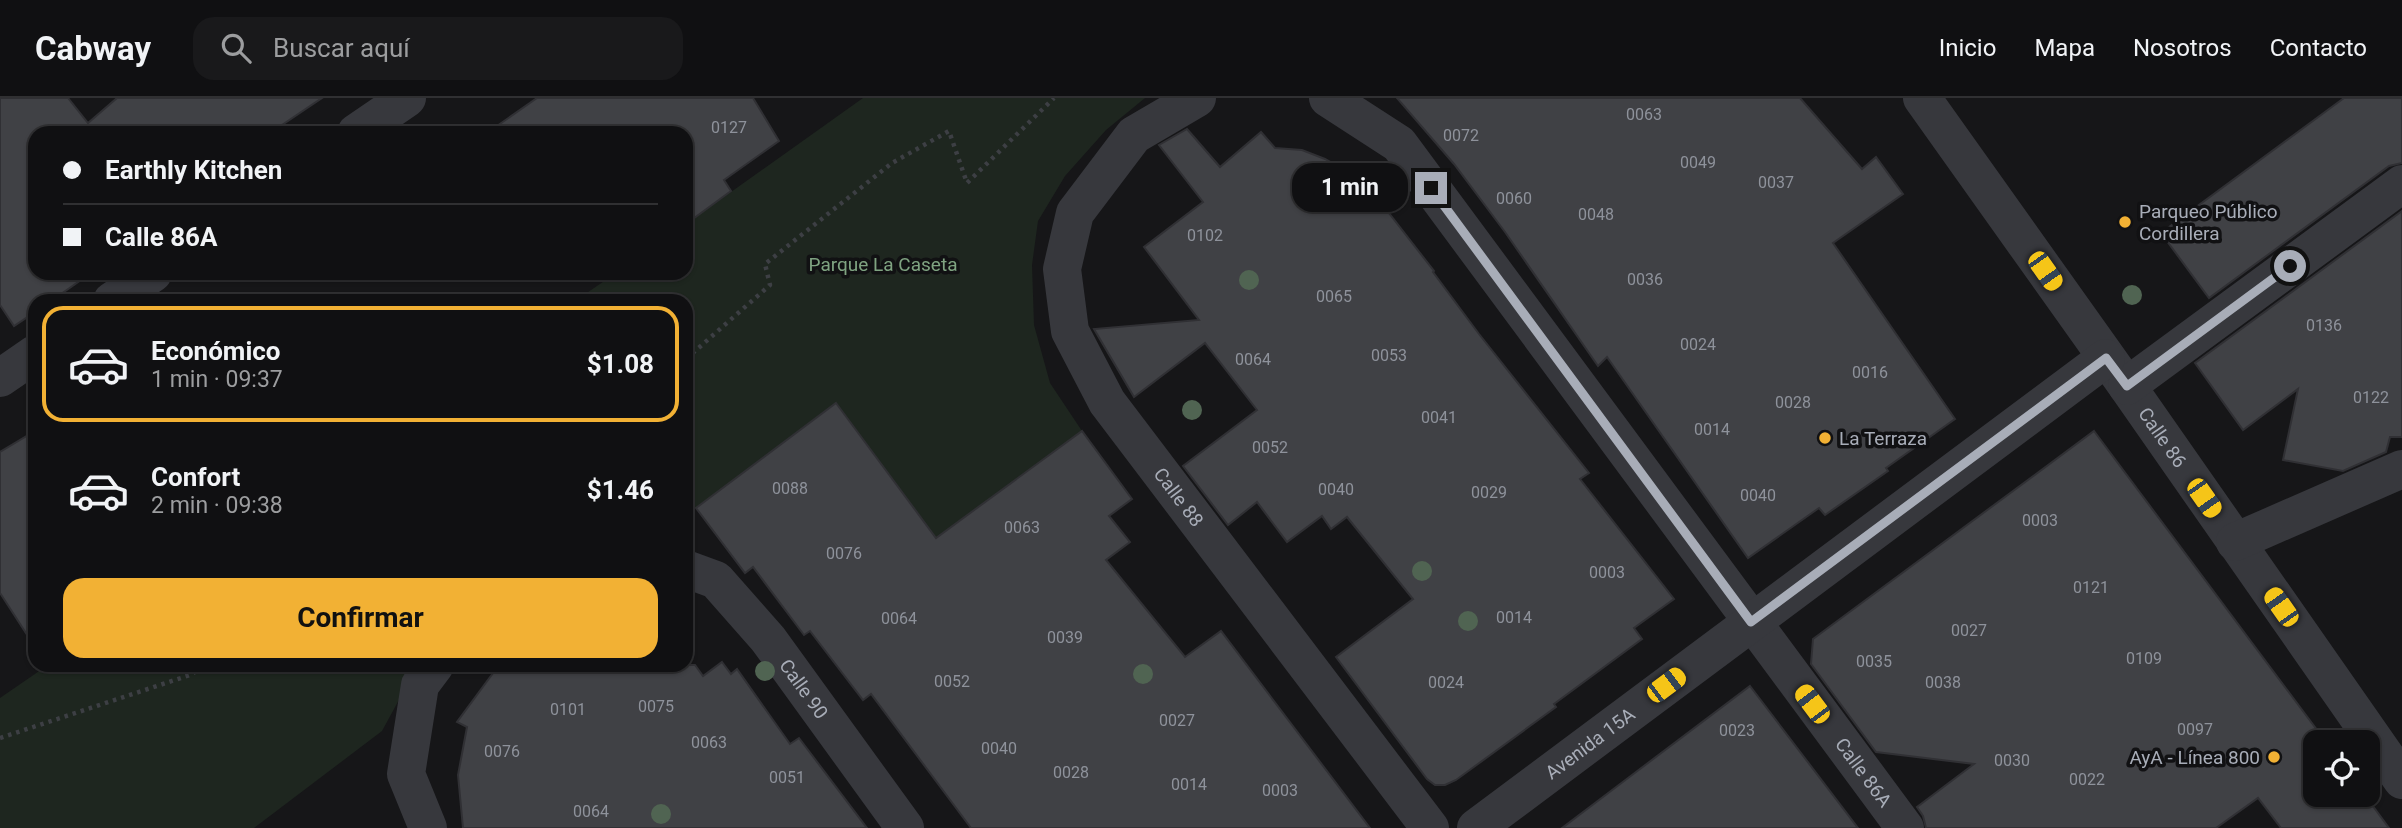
<!DOCTYPE html>
<html lang="es">
<head>
<meta charset="utf-8">
<style>
	body { margin:0; font-family:Roboto,sans-serif; background:#19191b; color:#f1f3f6; height:100vh; display:flex; flex-direction:column; font-size:26px; white-space:nowrap }
	* { box-sizing:border-box; margin:0 }
	p { font-size:23px; color:#9c9d9f }
	.icon { flex:none; width:38px; height:38px; fill:none; stroke:currentColor; stroke-width:2; stroke-linecap:round; stroke-linejoin:round }
	.map { position:relative; flex:1; overflow:hidden }
	.details { position:absolute; left:28px; top:196px; width:665px; height:378px; display:flex; flex-direction:column; background:#101012; border-radius:21px; box-shadow:0 2px 5px #0004,0 0 0 2px #303032 }
	.details>* { flex:none }
	.banner { position:absolute; left:28px; top:28px; width:665px; height:154px; border-radius:21px; box-shadow:0 2px 5px #0004,0 0 0 2px #303032; display:grid; align-content:center; height:154px; padding:0 35px; background:#101012 }
	.fabs { position:absolute; left:2303px; top:632px; display:grid; gap:14px }
	.fabs a { display:grid; place-items:center; width:77px; height:77px; border-radius:14px; background:#101012; box-shadow:0 2px 5px #0004,0 0 0 2px #303032; font-size:35px }
	.end { position:absolute; width:32px; height:32px; margin:-16px; border:9px solid #a8adb8; background:#111; box-shadow:0 0 0 4px #111 }
	.from { border-radius:50% }
	.bubble { position:absolute; height:49px; border-radius:21px; background:#101012; box-shadow:0 2px 5px #0004,0 0 0 2px #303032; font-size:23px; font-weight:700; line-height:49px; text-align:center }
	.car { position:absolute; width:21px; height:42px; margin:-21px -10px; border-radius:9px; box-shadow:0 0 5px 2px #0007; background:linear-gradient(#f5c518 24%,#345 0 40%,#f5c518 0 76%,#345 0 86%,#f5c518 0) }
	.banner b { display:flex; align-items:center; gap:24px; height:66px; font-size:26px }
	.banner b+b { border-top:2px solid #303032 }
	.banner i { width:18px; height:18px; background:#f1f3f6 }
	ul { padding:12px 0 0; list-style:none }
	li { display:flex; align-items:center; gap:21px; height:116px; margin:0 14px 10px; padding:0 21px; border:4px solid transparent; border-radius:21px }
	li div { flex:1 }
	li b { display:block; font-size:26px }
	li em { font-style:normal; font-weight:700 }
	li.on { border-color:#f2b134 }
	li>.icon { width:63px; height:63px; stroke-width:1.5 }
	.cta { display:flex; gap:14px; margin-top:auto; padding:14px 35px }
	.cta a { flex:1; height:80px; border-radius:21px; background:#f2b134; color:#111; font-size:28px; font-weight:700; line-height:80px; text-align:center }
	header { display:flex; align-items:center; gap:42px; box-sizing:border-box; height:98px; padding:0 35px; background:#101012; border-bottom:2px solid #303032 }
	header strong { font-size:33px }
	nav { display:flex; gap:38px; margin-inline-start:auto; font-size:24px }
	.search { width:490px; height:63px; background:#19191b; display:flex; align-items:center; gap:18px; box-sizing:border-box; padding:0 24px; border-radius:21px; color:#9c9d9f; font-size:26px }
	.map>svg:first-child { display:block }
	.green { fill:#1e261f }
	.building { fill:#404145; stroke:#303034; stroke-width:2 }
	.lines { fill:none; stroke-linecap:round; stroke-linejoin:round }
	.path { stroke:#3d3f44; stroke-width:4.5; stroke-dasharray:3.5 5; stroke-linecap:butt }
	.minor { stroke:#37383d; stroke-width:38 }
	.tree { fill:#506452 }
	.route { stroke:#a8adb8; stroke-width:9 }
	.poi-dot { fill:#f2b134; stroke:#111113; stroke-width:2.5 }
	.labels { text-anchor:middle; dominant-baseline:central; stroke-width:7; stroke-linejoin:round; paint-order:stroke }
	.number-label { font-size:16px; fill:#8e929b }
	.poi-label { font-size:19px; fill:#a8adb8; stroke:#111113; text-anchor:start }
	.park-label { font-size:19px; fill:#7fa381; stroke:#111113 }
	.street-label { font-size:19px; fill:#a8adb8; stroke:#111113 }
</style>
</head>
<body>
<header>
<strong>Cabway</strong>
<div class="search"><svg class="icon" aria-label="search" viewBox="0 0 24 24"><circle cx="10" cy="10" r="6"/><path d="M15 15l6 6"/></svg>Buscar aquí</div>
<nav><a>Inicio</a><a>Mapa</a><a>Nosotros</a><a>Contacto</a></nav>
</header>
<div class="map">
<svg width="2402" height="730" viewBox="0 0 2402 730">
	<rect width="100%" height="100%" fill="#161618"/>
	<!-- green -->
	<g class="green">
		<polygon points="863,0 1145,0 1106,32 1065,78 1038,123 1032,167 1034,227 1050,285 1082,333 936,440 836,305 686,417 686,203 575,203 616,175 686,175 686,126"/>
		<polygon points="48,567 418,567 382,633 254,730 0,730 0,600"/>
	</g>
	<!-- building -->
	<g class="building">
		<polygon points="0,0 68,0 88,25 117,0 322,0 270,35 35,35 35,175 91,175 51,203 35,203 35,214 14,228 0,207"/>
		<polygon points="537,0 753,0 779,43 724,82 731,93 686,126 686,35 487,35"/>
		<polygon points="1397,0 1800,0 1862,71 1876,59 1903,96 1833,145 1955,321 1886,370 1888,373 1825,417 1819,410 1748,460 1607,259 1598,268 1505,134 1454,66"/>
		<polygon points="2344,0 2402,0 2402,65 2389,68 2209,200 2161,135"/>
		<polygon points="1187,31 1220,69 1261,34 1275,50 1302,52 1325,61 1364,83 1434,173 1433,174 1479,236 1589,375 1580,381 1674,501 1634,530 1642,541 1554,606 1556,609 1456,682 1445,687 1435,687 1427,681 1336,559 1413,501 1347,419 1331,431 1322,418 1287,444 1257,404 1228,427 1183,368 1257,312 1205,245 1134,299 1094,231 1199,222 1144,149 1203,104 1159,47"/>
		<polygon points="2402,113 2402,339 2390,339 2386,354 2343,373 2283,362 2298,291 2243,332 2195,265"/>
		<polygon points="836,305 936,440 1082,333 1132,401 1109,418 1130,444 1106,462 1185,559 1221,533 1370,730 971,730 871,596 863,602 810,533 804,537 753,469 745,475 696,410"/>
		<polygon points="35,333 35,549 0,495 0,354"/>
		<polygon points="2094,333 2326,644 2315,644 2315,696 2364,696 2389,730 2281,730 2258,700 2216,730 1926,730 1923,718 1917,709 1974,666 1876,654 1811,566 1813,541"/>
		<polygon points="722,564 731,576 737,571 790,646 799,640 867,730 463,730 458,677 467,629 457,624 499,567 695,567 703,578"/>
		<polygon points="1750,588 1858,730 1562,730 1632,677"/>
	</g>
	<g class="lines">
		<!-- path -->
		<g class="path">
			<polyline points="686,261 770,187 765,166 892,65 949,33 967,85 1054,0"/>
			<polyline points="0,640 190,577 206,567"/>
		</g>
		<!-- minor -->
		<g class="minor">
			<path id="s1" d="M1197,0L1134,37L1075,115L1062,171L1070,233L1107,304L1430,730"/>
			<path id="s2" d="M1328,0L1399,46L1905,730"/>
			<path id="s3" d="M1922,0L2127,288L2402,682"/>
			<polyline points="356,35 407,0"/>
			<polyline points="112,203 153,175"/>
			<polyline points="0,280 35,256"/>
			<polyline points="2127,288 2402,86"/>
			<polyline points="2235,444 2402,371"/>
			<path id="s4" d="M686,471L716,482L768,541L905,730"/>
			<polyline points="428,730 406,676 420,587 435,567"/>
			<path id="s5" d="M1476,730L2106,260"/>
		</g>
	</g>
	<!-- trees -->
	<g class="tree">
		<circle cx="1249" cy="182" r="10"/>
		<circle cx="2132" cy="197" r="10"/>
		<circle cx="1192" cy="312" r="10"/>
		<circle cx="1422" cy="473" r="10"/>
		<circle cx="1468" cy="523" r="10"/>
		<circle cx="765" cy="573" r="10"/>
		<circle cx="1143" cy="576" r="10"/>
		<circle cx="661" cy="716" r="10"/>
	</g>
	<g class="lines">
		<!-- route -->
		<polyline class="route" points="1431,90 1751,524 2106,260 2127,288 2290,168"/>
	</g>
	<!-- markers -->
	<g class="poi-dot">
		<circle cx="2125" cy="124" r="7"/>
		<circle cx="1825" cy="340" r="7"/>
		<circle cx="2274" cy="659" r="7"/>
	</g>
	<g class="labels">
		<!-- number labels -->
		<g class="number-label">
			<text x="1644" y="16">0063</text>
			<text x="729" y="29">0127</text>
			<text x="1461" y="37">0072</text>
			<text x="1698" y="64">0049</text>
			<text x="1776" y="84">0037</text>
			<text x="1514" y="100">0060</text>
			<text x="1596" y="116">0048</text>
			<text x="1205" y="137">0102</text>
			<text x="1645" y="181">0036</text>
			<text x="1334" y="198">0065</text>
			<text x="2324" y="227">0136</text>
			<text x="1698" y="246">0024</text>
			<text x="1389" y="257">0053</text>
			<text x="1253" y="261">0064</text>
			<text x="1870" y="274">0016</text>
			<text x="2371" y="299">0122</text>
			<text x="1793" y="304">0028</text>
			<text x="1439" y="319">0041</text>
			<text x="1712" y="331">0014</text>
			<text x="1270" y="349">0052</text>
			<text x="790" y="390">0088</text>
			<text x="1336" y="391">0040</text>
			<text x="1489" y="394">0029</text>
			<text x="1758" y="397">0040</text>
			<text x="2040" y="422">0003</text>
			<text x="1022" y="429">0063</text>
			<text x="844" y="455">0076</text>
			<text x="1607" y="474">0003</text>
			<text x="2091" y="489">0121</text>
			<text x="1514" y="519">0014</text>
			<text x="899" y="520">0064</text>
			<text x="1969" y="532">0027</text>
			<text x="1065" y="539">0039</text>
			<text x="2144" y="560">0109</text>
			<text x="1874" y="563">0035</text>
			<text x="952" y="583">0052</text>
			<text x="1446" y="584">0024</text>
			<text x="1943" y="584">0038</text>
			<text x="656" y="608">0075</text>
			<text x="568" y="611">0101</text>
			<text x="1177" y="622">0027</text>
			<text x="2195" y="631">0097</text>
			<text x="1737" y="632">0023</text>
			<text x="709" y="644">0063</text>
			<text x="999" y="650">0040</text>
			<text x="502" y="653">0076</text>
			<text x="2012" y="662">0030</text>
			<text x="1071" y="674">0028</text>
			<text x="787" y="679">0051</text>
			<text x="2087" y="681">0022</text>
			<text x="1189" y="686">0014</text>
			<text x="1280" y="692">0003</text>
			<text x="591" y="713">0064</text>
		</g>
		<!-- poi labels -->
		<g class="poi-label">
			<text x="2139" y="113">Parqueo Público<tspan x="2139" dy="22">Cordillera</tspan></text>
			<text x="1839" y="340">La Terraza</text>
			<text x="2260" y="659" text-anchor="end">AyA - Línea 800</text>
		</g>
		<!-- park labels -->
		<g class="park-label">
			<text x="883" y="166">Parque La Caseta</text>
		</g>
		<!-- street labels -->
		<g class="street-label">
			<text stroke="none"><textPath href="#s3" startOffset="416">Calle 86</textPath></text>
			<text stroke="none"><textPath href="#s1" startOffset="490">Calle 88</textPath></text>
			<text stroke="none"><textPath href="#s4" startOffset="172">Calle 90</textPath></text>
			<text stroke="none"><textPath href="#s5" startOffset="142">Avenida 15A</textPath></text>
			<text stroke="none"><textPath href="#s2" startOffset="866">Calle 86A</textPath></text>
		</g>
	</g>
</svg>
<div class="fabs">
<a><svg class="icon" aria-label="locate" viewBox="0 0 24 24"><circle cx="12" cy="12" r="6"/><path d="M12 2v4M12 18v4M2 12h4M18 12h4"/></svg></a>
</div>
<i class="end from" style="left:2290px;top:168px"></i>
<i class="end" style="left:1431px;top:90px"></i>
<div class="bubble" style="left:1292px;top:65px;width:116px">1 min</div>
<i class="car" style="left:2045px;top:173px;rotate:145deg"></i>
<i class="car" style="left:2204px;top:400px;rotate:145deg"></i>
<i class="car" style="left:2281px;top:509px;rotate:325deg"></i>
<i class="car" style="left:1666px;top:587px;rotate:53deg"></i>
<i class="car" style="left:1812px;top:606px;rotate:323deg"></i>
<div class="banner">
<b><i class="from"></i>Earthly Kitchen</b>
<b><i></i>Calle 86A</b>
</div>
<section class="details">
<ul>
<li class="on"><svg class="icon" aria-label="car" viewBox="0 0 24 24"><path d="M5 17H2v-5l4-1 3-4h7l3 4 3 1v5h-3M9 17h6M6 11h13"/><circle cx="7" cy="17" r="2"/><circle cx="17" cy="17" r="2"/></svg><div><b>Económico</b><p>1 min · 09:37</p></div><em>$1.08</em></li>
<li><svg class="icon" aria-label="car" viewBox="0 0 24 24"><path d="M5 17H2v-5l4-1 3-4h7l3 4 3 1v5h-3M9 17h6M6 11h13"/><circle cx="7" cy="17" r="2"/><circle cx="17" cy="17" r="2"/></svg><div><b>Confort</b><p>2 min · 09:38</p></div><em>$1.46</em></li>
</ul>
<div class="cta"><a>Confirmar</a></div>
</section>
</div>
</body>
</html>
